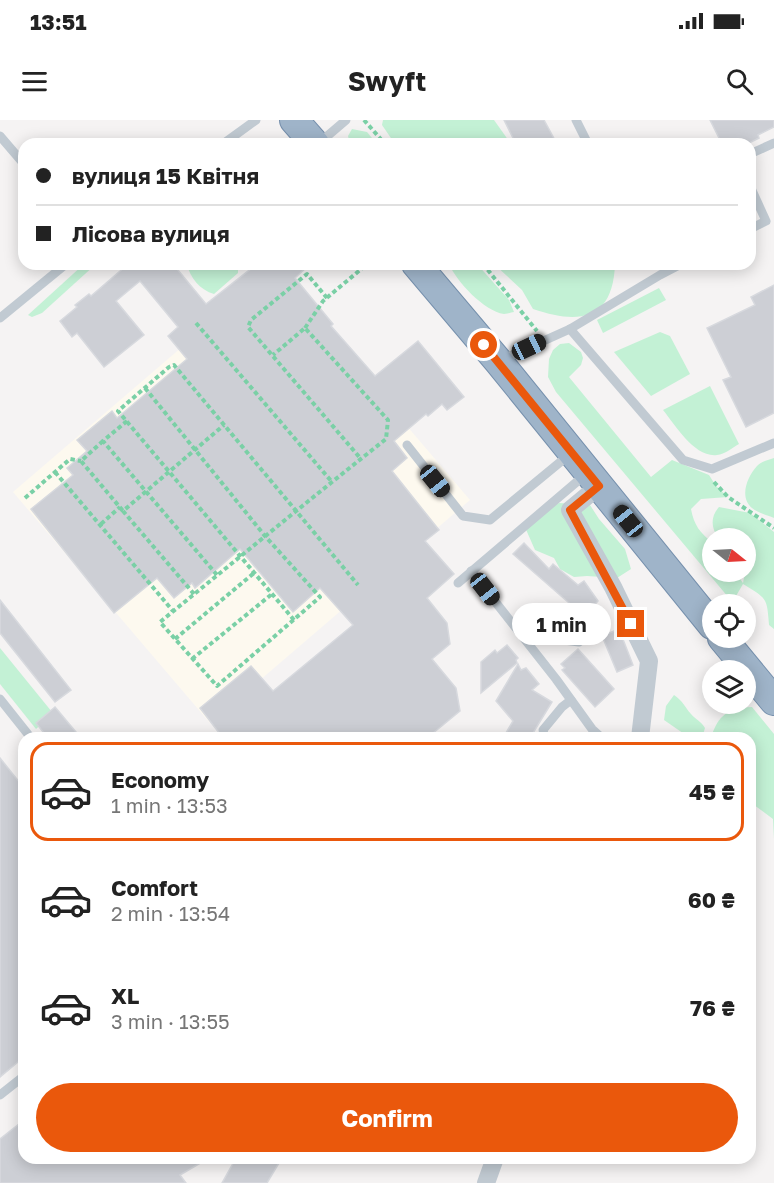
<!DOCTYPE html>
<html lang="en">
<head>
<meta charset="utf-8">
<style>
	body { margin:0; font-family:"Golos Text",sans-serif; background:#f2f2f2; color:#222; height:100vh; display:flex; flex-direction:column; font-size:22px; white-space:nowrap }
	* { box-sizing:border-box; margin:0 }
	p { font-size:20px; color:#767676 }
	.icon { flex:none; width:33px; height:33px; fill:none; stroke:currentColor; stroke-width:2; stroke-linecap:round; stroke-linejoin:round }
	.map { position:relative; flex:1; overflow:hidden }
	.drawer { position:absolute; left:18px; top:612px; width:738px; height:432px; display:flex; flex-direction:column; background:#fff; border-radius:18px; box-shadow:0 3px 15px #0003 }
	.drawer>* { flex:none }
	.banner { position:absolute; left:18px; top:18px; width:738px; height:132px; border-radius:18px; box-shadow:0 3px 15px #0003; display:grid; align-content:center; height:132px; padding:0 18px; background:#fff }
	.needle { width:39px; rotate:108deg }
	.controls { position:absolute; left:702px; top:408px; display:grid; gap:12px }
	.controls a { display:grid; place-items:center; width:54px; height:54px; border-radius:50%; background:#fff; box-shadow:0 3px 15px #0003; font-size:30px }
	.end { position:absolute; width:27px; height:27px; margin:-14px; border:8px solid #ea580c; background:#fff; box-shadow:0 0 0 3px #fff }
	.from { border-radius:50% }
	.bubble { position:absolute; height:42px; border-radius:21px; background:#fff; box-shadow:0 3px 15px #0003; font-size:20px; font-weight:700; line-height:42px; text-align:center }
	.car { position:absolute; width:18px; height:36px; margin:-18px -9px; border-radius:8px; box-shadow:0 0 4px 2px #0007; background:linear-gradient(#222 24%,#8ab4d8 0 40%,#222 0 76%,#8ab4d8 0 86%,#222 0) }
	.banner b { display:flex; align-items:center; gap:21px; height:57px; font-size:22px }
	.banner b+b { border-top:2px solid #e0e0e0 }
	.banner i { width:15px; height:15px; background:#222 }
	ul { padding:10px 0 0; list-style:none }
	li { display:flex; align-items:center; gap:18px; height:99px; margin:0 12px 9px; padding:0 6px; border:3px solid transparent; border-radius:18px }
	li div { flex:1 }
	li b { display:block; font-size:22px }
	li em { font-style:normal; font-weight:700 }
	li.selected { border-color:#ea580c }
	li>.icon { width:54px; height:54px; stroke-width:1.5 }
	.cta { display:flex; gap:12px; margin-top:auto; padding:12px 18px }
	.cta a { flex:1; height:69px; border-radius:36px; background:#ea580c; color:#fff; font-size:24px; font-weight:700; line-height:69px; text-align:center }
	.status { display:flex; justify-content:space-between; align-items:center; height:42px; padding:0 30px; background:#fff; direction:ltr }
	.status svg { height:16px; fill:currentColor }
	header { display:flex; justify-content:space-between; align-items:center; height:78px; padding:0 18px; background:#fff; font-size:27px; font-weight:700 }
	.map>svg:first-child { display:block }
	.commercial { fill:#fdf9ef }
	.green { fill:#c3f1d5 }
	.building { fill:#cdcfd5; stroke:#d7d9de; stroke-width:1.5 }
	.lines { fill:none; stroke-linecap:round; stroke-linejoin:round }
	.trunk-casing { stroke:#7690ad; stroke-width:30 }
	.path { stroke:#7ad0a6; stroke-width:4; stroke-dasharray:4.5 3; stroke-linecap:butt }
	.service { stroke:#c1cad2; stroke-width:9 }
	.minor { stroke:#c1cad2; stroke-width:18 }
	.trunk { stroke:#9fb4c9; stroke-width:28 }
	.route { stroke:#ea580c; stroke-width:8 }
</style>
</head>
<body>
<div class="status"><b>13:51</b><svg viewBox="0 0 49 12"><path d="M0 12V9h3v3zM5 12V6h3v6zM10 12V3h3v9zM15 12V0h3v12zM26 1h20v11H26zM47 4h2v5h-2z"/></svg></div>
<header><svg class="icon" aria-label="menu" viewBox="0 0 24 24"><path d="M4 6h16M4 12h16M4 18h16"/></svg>Swyft<svg class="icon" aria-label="search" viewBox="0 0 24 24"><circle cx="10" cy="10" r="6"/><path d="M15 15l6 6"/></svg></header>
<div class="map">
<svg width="774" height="1063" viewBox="0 0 774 1063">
	<rect width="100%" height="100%" fill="#f5f3f3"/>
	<!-- commercial -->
	<polygon class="commercial" points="273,149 470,380 210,603 13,372"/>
	<!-- green -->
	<g class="green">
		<polygon points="383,0 494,0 511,24 395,24 382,5"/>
		<polygon points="352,9 367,12 377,24 350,24 348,16"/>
		<polygon points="84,144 96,144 42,193 32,197 28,195"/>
		<path d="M187,144H238V153L214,174C200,170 190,158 187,144Z"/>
		<path d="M449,144H477L509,180L514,192C511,192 508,194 504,194C484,191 457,162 449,144Z"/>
		<path d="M494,144H581L586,147L592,144H615C613,200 580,205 533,189L522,170Z"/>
		<polygon points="659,168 666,180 603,213 597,200"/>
		<polygon points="660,212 670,216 690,254 651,276 614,232"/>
		<path d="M569,223L581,232L583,238L581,245L569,257L651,357L672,340L709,355L716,366L728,377L701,379L691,389C694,405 700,413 712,422V452H739L738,456L743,463L747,442L746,418H719C711,409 710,397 719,387L750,393L774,412V509L769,505C767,477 767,479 743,464L736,476L735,484H734L556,272L548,257L549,239L553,230L560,224Z"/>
		<path d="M710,266L739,324C732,328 725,334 717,335C695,338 675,305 663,290Z"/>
		<path d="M774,338V398C767,395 758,393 752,388C739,377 747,357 757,346C762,341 768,340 774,338Z"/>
		<polygon points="559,383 590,385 599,399 625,429 631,449 617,458 587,456 574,457 560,449 554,438 535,430 524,405"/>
		<polygon points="0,528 52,592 51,595 36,609 0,564"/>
		<path d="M674,575C683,581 684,586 691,594C696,600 700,600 705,608L702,618H690L664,600L666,586Z"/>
		<path d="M752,587L774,614V719L773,699L750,682V618H711C718,595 728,588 752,587Z"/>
	</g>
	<!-- building -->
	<g class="building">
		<polygon points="504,0 544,0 557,24 516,24"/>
		<polygon points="710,0 774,0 774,7 758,15 759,18 747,24 722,24"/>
		<polygon points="126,144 173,144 206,184 257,144 310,144 295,158 333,204 331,206 375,256 418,221 464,277 447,290 442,284 428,296 426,294 394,321 407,338 392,351 439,410 425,421 454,454 427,478 447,503 450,524 432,539 456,568 460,591 427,618 223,618 200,588 251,546 273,571 353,505 320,468 293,492 240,429 195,468 192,463 174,478 157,458 114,493 31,389 73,355 67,348 87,331 77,320 112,291 117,298 187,239 168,216 178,207 140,161 116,181 144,215 104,247 77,213 72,217 60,201 77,187 75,185 89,174 91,176 127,145"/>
		<polygon points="774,165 774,293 746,307 723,260 731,257 707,208 755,185 751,177"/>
		<polygon points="524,423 549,449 553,444 578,465 584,461 598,481 584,496 513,434"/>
		<polygon points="0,480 71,570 55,582 0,513"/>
		<polygon points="619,509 633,545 617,552 602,516"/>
		<polygon points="507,525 518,538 516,540 517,543 481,573 481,542 495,530 497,533"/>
		<polygon points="578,529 614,569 595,587 562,550 565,548 561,544"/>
		<polygon points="518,544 521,550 526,548 539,564 532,570 552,582 530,618 503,618 513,601 496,581"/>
		<polygon points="55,587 81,618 48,618 36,603"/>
		<polygon points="0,638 24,668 24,937 0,957"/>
		<polygon points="24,1000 24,1038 209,1038 180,1055 186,1063 0,1063 0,1019"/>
		<polygon points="236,1038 282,1038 267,1063 222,1063"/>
	</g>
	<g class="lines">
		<!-- trunk casing -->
		<g class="trunk-casing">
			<g id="trunk">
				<polyline points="294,0 315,24"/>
				<polyline points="416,144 498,241 712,505"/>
				<polyline points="722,518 774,581"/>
			</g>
		</g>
		<!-- path -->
		<g class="path">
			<polyline points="364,0 385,24"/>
			<polyline points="483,144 537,211"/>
			<polyline points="327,178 307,154 251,200 248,207 361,339"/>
			<polyline points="196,203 332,362"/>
			<polyline points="305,208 323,181 366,145"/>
			<path d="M145,268L265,416L320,477L217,566L160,502C235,441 310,379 386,319L388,300L305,208L273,235"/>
			<polyline points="127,301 103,321 217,455"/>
			<polyline points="103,321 81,341 123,391"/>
			<polyline points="55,352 173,491"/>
			<polyline points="714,362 728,377 774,408"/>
			<polyline points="25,378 70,339 81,341"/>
			<polyline points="101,404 120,387"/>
			<polyline points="194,474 123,391 224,305"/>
			<polyline points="294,500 118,291 169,247 174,245 358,465"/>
			<polyline points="175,519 254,453"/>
			<polyline points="192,539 272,474"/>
		</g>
		<!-- service -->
		<g class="service">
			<polyline points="576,0 588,24"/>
			<polyline points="0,16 24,44"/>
			<polyline points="223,24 256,0"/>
			<polyline points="318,24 346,0"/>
			<polyline points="750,34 774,23"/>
			<polyline points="750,66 766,101 750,109"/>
			<polyline points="0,198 66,144"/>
			<polyline points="570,209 683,340 712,349 774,323"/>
			<polyline points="501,240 570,209 660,155 681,144"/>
			<polyline points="407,325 463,396 490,400 570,334"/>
			<polyline points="471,451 556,559 592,609 602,618"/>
			<polyline points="458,463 586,354"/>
			<polyline points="527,521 534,516 579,522 598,504"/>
			<polyline points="0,579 31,618"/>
			<polyline points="545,618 543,610 562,587 571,580"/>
			<polyline points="0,975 24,956"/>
		</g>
		<!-- minor -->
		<g class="minor">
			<polyline points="599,366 570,390 613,467 649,541 640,618"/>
			<polyline points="486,1063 495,1038"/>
		</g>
		<!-- trunk -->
		<use href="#trunk" class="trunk"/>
	</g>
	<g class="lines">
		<!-- route -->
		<polyline class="route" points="484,225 599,366 570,390 631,504"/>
	</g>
</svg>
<div class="controls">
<a><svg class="needle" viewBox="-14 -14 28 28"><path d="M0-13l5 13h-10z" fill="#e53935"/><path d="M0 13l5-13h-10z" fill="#767676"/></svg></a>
<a><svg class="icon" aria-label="locate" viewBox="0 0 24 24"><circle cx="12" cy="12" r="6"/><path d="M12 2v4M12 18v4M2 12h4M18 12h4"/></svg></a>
<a><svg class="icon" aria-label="layers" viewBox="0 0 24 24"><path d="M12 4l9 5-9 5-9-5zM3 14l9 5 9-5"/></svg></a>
</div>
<i class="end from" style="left:484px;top:225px"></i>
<i class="end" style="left:631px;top:504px"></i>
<div class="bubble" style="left:512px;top:483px;width:99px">1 min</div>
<i class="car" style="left:529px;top:227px;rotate:65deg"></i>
<i class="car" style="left:435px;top:361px;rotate:141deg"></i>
<i class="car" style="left:628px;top:401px;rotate:321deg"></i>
<i class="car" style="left:485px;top:469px;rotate:142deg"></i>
<div class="banner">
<b><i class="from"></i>вулиця 15 Квітня</b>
<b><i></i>Лісова вулиця</b>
</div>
<section class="drawer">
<ul>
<li class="selected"><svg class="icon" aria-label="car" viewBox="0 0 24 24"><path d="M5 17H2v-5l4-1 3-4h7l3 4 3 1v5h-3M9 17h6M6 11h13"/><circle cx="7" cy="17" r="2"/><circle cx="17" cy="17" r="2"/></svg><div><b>Economy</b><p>1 min · 13:53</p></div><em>45 ₴</em></li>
<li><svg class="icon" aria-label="car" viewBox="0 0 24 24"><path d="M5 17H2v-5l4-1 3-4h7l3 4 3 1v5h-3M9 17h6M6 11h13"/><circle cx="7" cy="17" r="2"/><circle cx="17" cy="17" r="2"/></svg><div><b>Comfort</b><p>2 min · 13:54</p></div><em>60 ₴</em></li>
<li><svg class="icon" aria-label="car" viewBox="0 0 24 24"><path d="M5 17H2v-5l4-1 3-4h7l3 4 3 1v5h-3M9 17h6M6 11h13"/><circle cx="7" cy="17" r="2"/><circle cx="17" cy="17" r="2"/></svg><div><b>XL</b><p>3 min · 13:55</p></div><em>76 ₴</em></li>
</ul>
<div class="cta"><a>Confirm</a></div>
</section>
</div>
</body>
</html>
